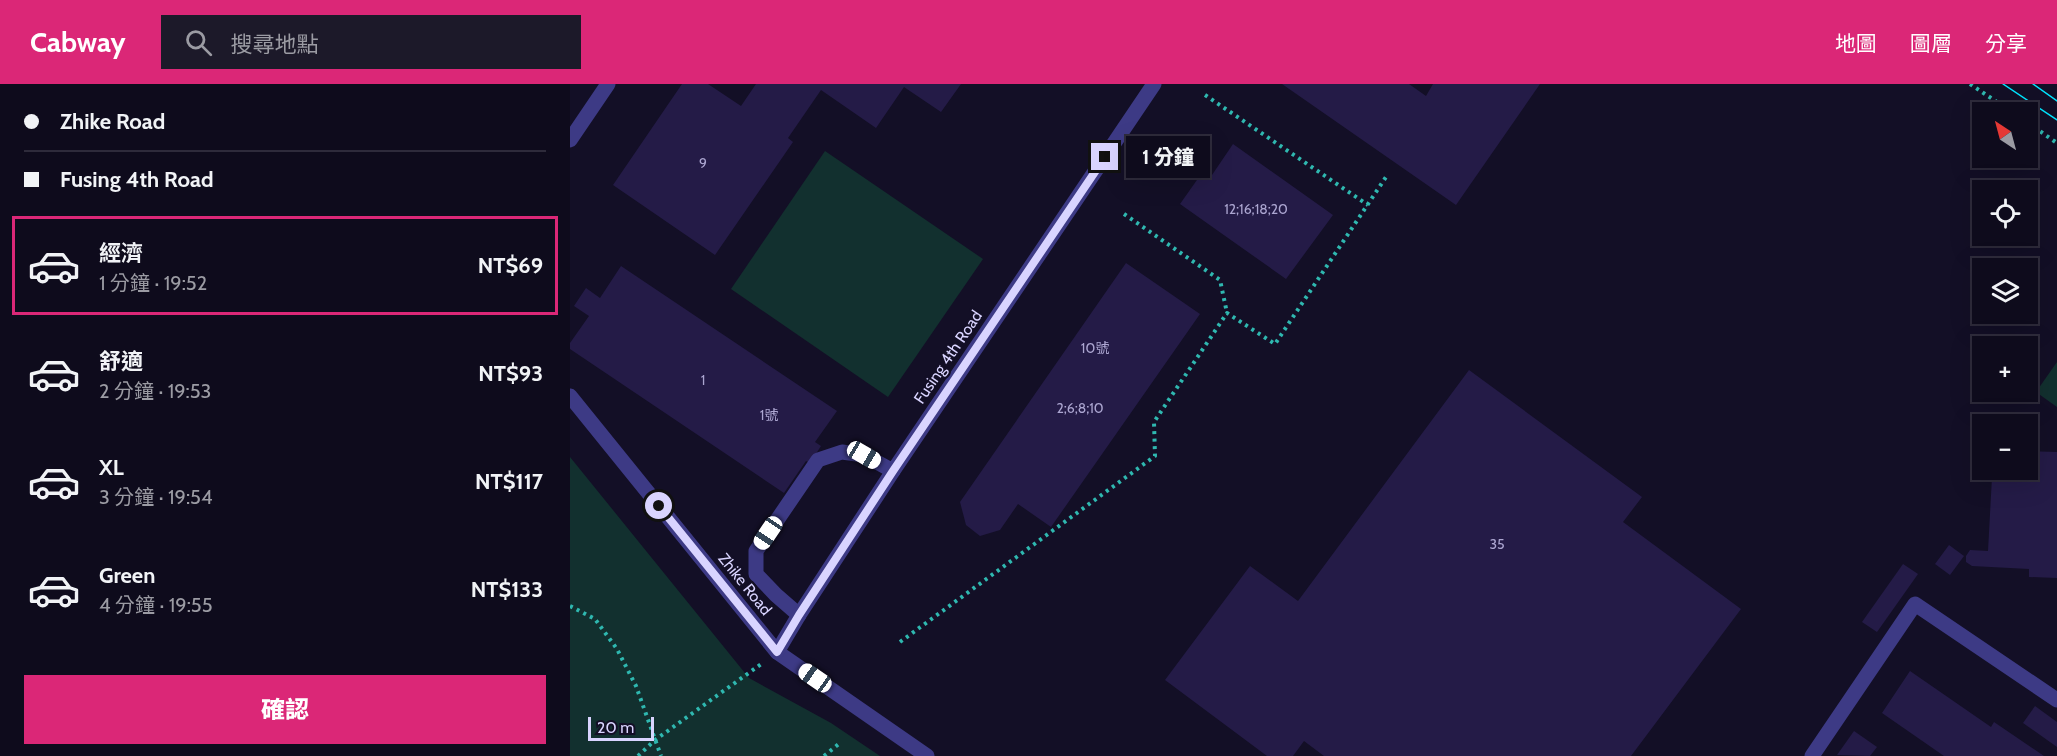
<!DOCTYPE html>
<html lang="zh-TW">
<head>
<meta charset="utf-8">
<style>
	body { margin:0; font-family:Cabin,"Noto Sans TC",sans-serif; background:#1c1929; color:#f1f3f6; height:100vh; display:flex; flex-direction:column; font-size:22px; white-space:nowrap }
	* { box-sizing:border-box; margin:0 }
	p { font-size:20px; color:#9b9ba3 }
	.icon { flex:none; width:33px; height:33px; fill:none; stroke:currentColor; stroke-width:2; stroke-linecap:round; stroke-linejoin:round }
	.map { position:relative; flex:1; overflow:hidden }
	.sheet { display:flex; flex-direction:column; background:#0e0b1c; width:570px }
	.sheet>* { flex:none }
	.banner { display:grid; align-content:center; height:132px; padding:0 24px; background:#0e0b1c }
	.needle { width:39px; rotate:324deg }
	.tools { position:absolute; left:1402px; top:18px; display:grid; gap:12px }
	.tools a { display:grid; place-items:center; width:66px; height:66px; border-radius:0px; background:#0e0b1c; box-shadow:0 6px 24px #0002,0 0 0 2px #2e2b3b; font-size:30px }
	.scale { position:absolute; left:18px; bottom:15px; width:66px; box-sizing:border-box; padding-left:6px; border:3px solid #d9d4ff; border-top:0; font-size:16px; line-height:21px; white-space:nowrap; color:#d9d4ff; -webkit-text-stroke:4px #130f26; paint-order:stroke }
	.end { position:absolute; width:27px; height:27px; margin:-14px; border:8px solid #d9d4ff; background:#111; box-shadow:0 0 0 3px #111 }
	.from { border-radius:50% }
	.bubble { position:absolute; height:42px; border-radius:0px; background:#0e0b1c; box-shadow:0 6px 24px #0002,0 0 0 2px #2e2b3b; font-size:20px; font-weight:800; line-height:42px; text-align:center }
	.car { position:absolute; width:18px; height:36px; margin:-18px -9px; border-radius:8px; box-shadow:0 0 4px 2px #0007; background:linear-gradient(#fff 24%,#345 0 40%,#fff 0 76%,#345 0 86%,#fff 0) }
	.banner b { display:flex; align-items:center; gap:21px; height:57px; font-size:22px }
	.banner b+b { border-top:2px solid #2e2b3b }
	.banner i { width:15px; height:15px; background:#f1f3f6 }
	ul { padding:0; list-style:none }
	li { display:flex; align-items:center; gap:18px; height:99px; margin:0 12px 9px; padding:0 12px; border:3px solid transparent; border-radius:0px }
	li div { flex:1 }
	li b { display:block; font-size:22px }
	li em { font-style:normal; font-weight:800 }
	li.active { border-color:#db2777 }
	li>.icon { width:54px; height:54px; stroke-width:1.5 }
	.action { display:flex; gap:12px; margin-top:auto; padding:12px 24px }
	.action a { flex:1; height:69px; border-radius:0px; background:#db2777; color:#fff; font-size:24px; font-weight:800; line-height:69px; text-align:center }
	header { display:flex; align-items:center; gap:36px; box-sizing:border-box; height:84px; padding:0 30px; background:#db2777; color:#fff }
	header strong { font-size:28px }
	nav { display:flex; gap:33px; margin-inline-start:auto; font-size:21px }
	.search { width:420px; height:54px; background:#1c1929; display:flex; align-items:center; gap:15px; box-sizing:border-box; padding:0 21px; border-radius:0px; color:#9b9ba3; font-size:22px }
	main { display:flex; flex:1; min-height:0 }
	.map>svg:first-child { display:block }
	.green { fill:#12302f }
	.building { fill:#241b47 }
	.lines { fill:none; stroke-linecap:round; stroke-linejoin:round }
	.path { stroke:#2fb8b0; stroke-width:4; stroke-dasharray:3 4.5; stroke-linecap:butt }
	.minor { stroke:#3d3a85; stroke-width:15 }
	.tram { stroke:#00e5ff; stroke-width:1.5 }
	.route { stroke:#d9d4ff; stroke-width:8 }
	.labels { text-anchor:middle; dominant-baseline:central; stroke-width:4.5; stroke-linejoin:round; paint-order:stroke }
	.number-label { font-size:14px; fill:#aca6d1 }
	.street-label { font-size:16px; fill:#d9d4ff; stroke:#130f26 }
</style>
</head>
<body>
<header>
<strong>Cabway</strong>
<div class="search"><svg class="icon" aria-label="search" viewBox="0 0 24 24"><circle cx="10" cy="10" r="6"/><path d="M15 15l6 6"/></svg>搜尋地點</div>
<nav><a>地圖</a><a>圖層</a><a>分享</a></nav>
</header>
<main>
<section class="sheet">
<div class="banner">
<b><i class="from"></i>Zhike Road</b>
<b><i></i>Fusing 4th Road</b>
</div>
<ul>
<li class="active"><svg class="icon" aria-label="car" viewBox="0 0 24 24"><path d="M5 17H2v-5l4-1 3-4h7l3 4 3 1v5h-3M9 17h6M6 11h13"/><circle cx="7" cy="17" r="2"/><circle cx="17" cy="17" r="2"/></svg><div><b>經濟</b><p>1 分鐘 · 19:52</p></div><em>NT$69</em></li>
<li><svg class="icon" aria-label="car" viewBox="0 0 24 24"><path d="M5 17H2v-5l4-1 3-4h7l3 4 3 1v5h-3M9 17h6M6 11h13"/><circle cx="7" cy="17" r="2"/><circle cx="17" cy="17" r="2"/></svg><div><b>舒適</b><p>2 分鐘 · 19:53</p></div><em>NT$93</em></li>
<li><svg class="icon" aria-label="car" viewBox="0 0 24 24"><path d="M5 17H2v-5l4-1 3-4h7l3 4 3 1v5h-3M9 17h6M6 11h13"/><circle cx="7" cy="17" r="2"/><circle cx="17" cy="17" r="2"/></svg><div><b>XL</b><p>3 分鐘 · 19:54</p></div><em>NT$117</em></li>
<li><svg class="icon" aria-label="car" viewBox="0 0 24 24"><path d="M5 17H2v-5l4-1 3-4h7l3 4 3 1v5h-3M9 17h6M6 11h13"/><circle cx="7" cy="17" r="2"/><circle cx="17" cy="17" r="2"/></svg><div><b>Green</b><p>4 分鐘 · 19:55</p></div><em>NT$133</em></li>
</ul>
<div class="action"><a>確認</a></div>
</section>
<div class="map">
<svg width="1487" height="672" viewBox="0 0 1487 672">
	<rect width="100%" height="100%" fill="#130f26"/>
	<!-- green -->
	<g class="green">
		<polygon points="255,67 413,175 318,313 161,205"/>
		<polygon points="1487,278 1487,323 1466,308"/>
		<polygon points="0,373 179,594 261,639 310,672 0,672"/>
	</g>
	<!-- building -->
	<g class="building">
		<polygon points="112,0 138,0 171,22 186,0 391,0 371,28 334,3 306,44 251,6 218,54 223,58 145,171 43,101"/>
		<polygon points="712,0 839,0 856,12 863,0 970,0 886,121"/>
		<polygon points="663,60 763,131 716,195 610,120 634,86 642,91"/>
		<polygon points="556,179 630,230 481,443 448,420 430,446 410,452 396,441 390,418"/>
		<polygon points="51,182 267,327 245,358 251,362 240,379 236,377 214,409 0,265 0,259 19,232 4,222 16,204 30,214"/>
		<polygon points="899,286 1072,413 1053,438 1171,525 1061,672 754,672 734,657 723,672 697,672 595,596 680,482 728,517"/>
		<polygon points="1458,367 1487,368 1487,494 1459,493 1459,485 1402,482 1396,478 1396,472 1400,466 1418,467 1422,393 1434,393 1435,386 1458,386"/>
		<polygon points="1379,461 1394,472 1380,491 1365,480"/>
		<polygon points="1333,480 1348,490 1307,548 1292,538"/>
		<polygon points="1340,587 1421,643 1424,638 1474,672 1374,672 1312,629"/>
		<polygon points="1465,622 1487,638 1487,663 1453,639"/>
		<polygon points="1284,647 1307,663 1300,672 1267,671"/>
	</g>
	<g class="lines">
		<!-- path -->
		<g class="path">
			<polyline points="1400,0 1442,28"/>
			<polyline points="635,11 798,121"/>
			<polyline points="1458,39 1487,59"/>
			<polyline points="554,130 650,196 657,229"/>
			<polyline points="0,522 25,535 47,565 66,602 91,672"/>
			<polyline points="330,558 585,372 584,338 657,229 705,260 816,93"/>
			<polyline points="68,672 85,656 194,578"/>
			<polyline points="254,672 270,659"/>
		</g>
		<!-- minor -->
		<g class="minor">
			<polyline points="0,56 38,0"/>
			<polyline points="0,312 207,568 357,672"/>
			<polyline points="229,531 206,511 186,490 186,467 248,376 272,368 294,371 323,387"/>
			<polyline points="207,568 229,531 323,387 584,0"/>
			<polyline points="1242,672 1345,520 1487,616"/>
		</g>
		<!-- tram -->
		<g class="tram">
			<polyline points="1433,0 1487,36"/>
			<polyline points="1463,0 1487,17"/>
		</g>
	</g>
	<g class="lines">
		<!-- route -->
		<polyline class="route" points="89,422 207,568 229,531 323,387 535,73"/>
	</g>
	<g class="labels">
		<!-- number labels -->
		<g class="number-label">
			<text x="133" y="79">9</text>
			<text x="686" y="125">12;16;18;20</text>
			<text x="525" y="264">10號</text>
			<text x="133" y="296">1</text>
			<text x="510" y="324">2;6;8;10</text>
			<text x="199" y="331">1號</text>
			<text x="927" y="460">35</text>
		</g>
		<!-- street labels -->
		<g class="street-label">
			<text transform="translate(378 273) rotate(-56)">Fusing 4th Road</text>
			<text transform="translate(175 500) rotate(51)">Zhike Road</text>
		</g>
	</g>
</svg>
<div class="tools">
<a><svg class="needle" viewBox="-14 -14 28 28"><path d="M0-13l5 13h-10z" fill="#e53935"/><path d="M0 13l5-13h-10z" fill="#9b9ba3"/></svg></a>
<a><svg class="icon" aria-label="locate" viewBox="0 0 24 24"><circle cx="12" cy="12" r="6"/><path d="M12 2v4M12 18v4M2 12h4M18 12h4"/></svg></a>
<a><svg class="icon" aria-label="layers" viewBox="0 0 24 24"><path d="M12 4l9 5-9 5-9-5zM3 14l9 5 9-5"/></svg></a>
<a>+</a>
<a>−</a>
</div>
<div class="scale">20 m</div>
<i class="end from" style="left:89px;top:422px"></i>
<i class="end" style="left:535px;top:73px"></i>
<div class="bubble" style="left:556px;top:52px;width:84px">1 分鐘</div>
<i class="car" style="left:294px;top:371px;rotate:120deg"></i>
<i class="car" style="left:198px;top:449px;rotate:214deg"></i>
<i class="car" style="left:245px;top:594px;rotate:305deg"></i>
</div>
</main>
</body>
</html>
